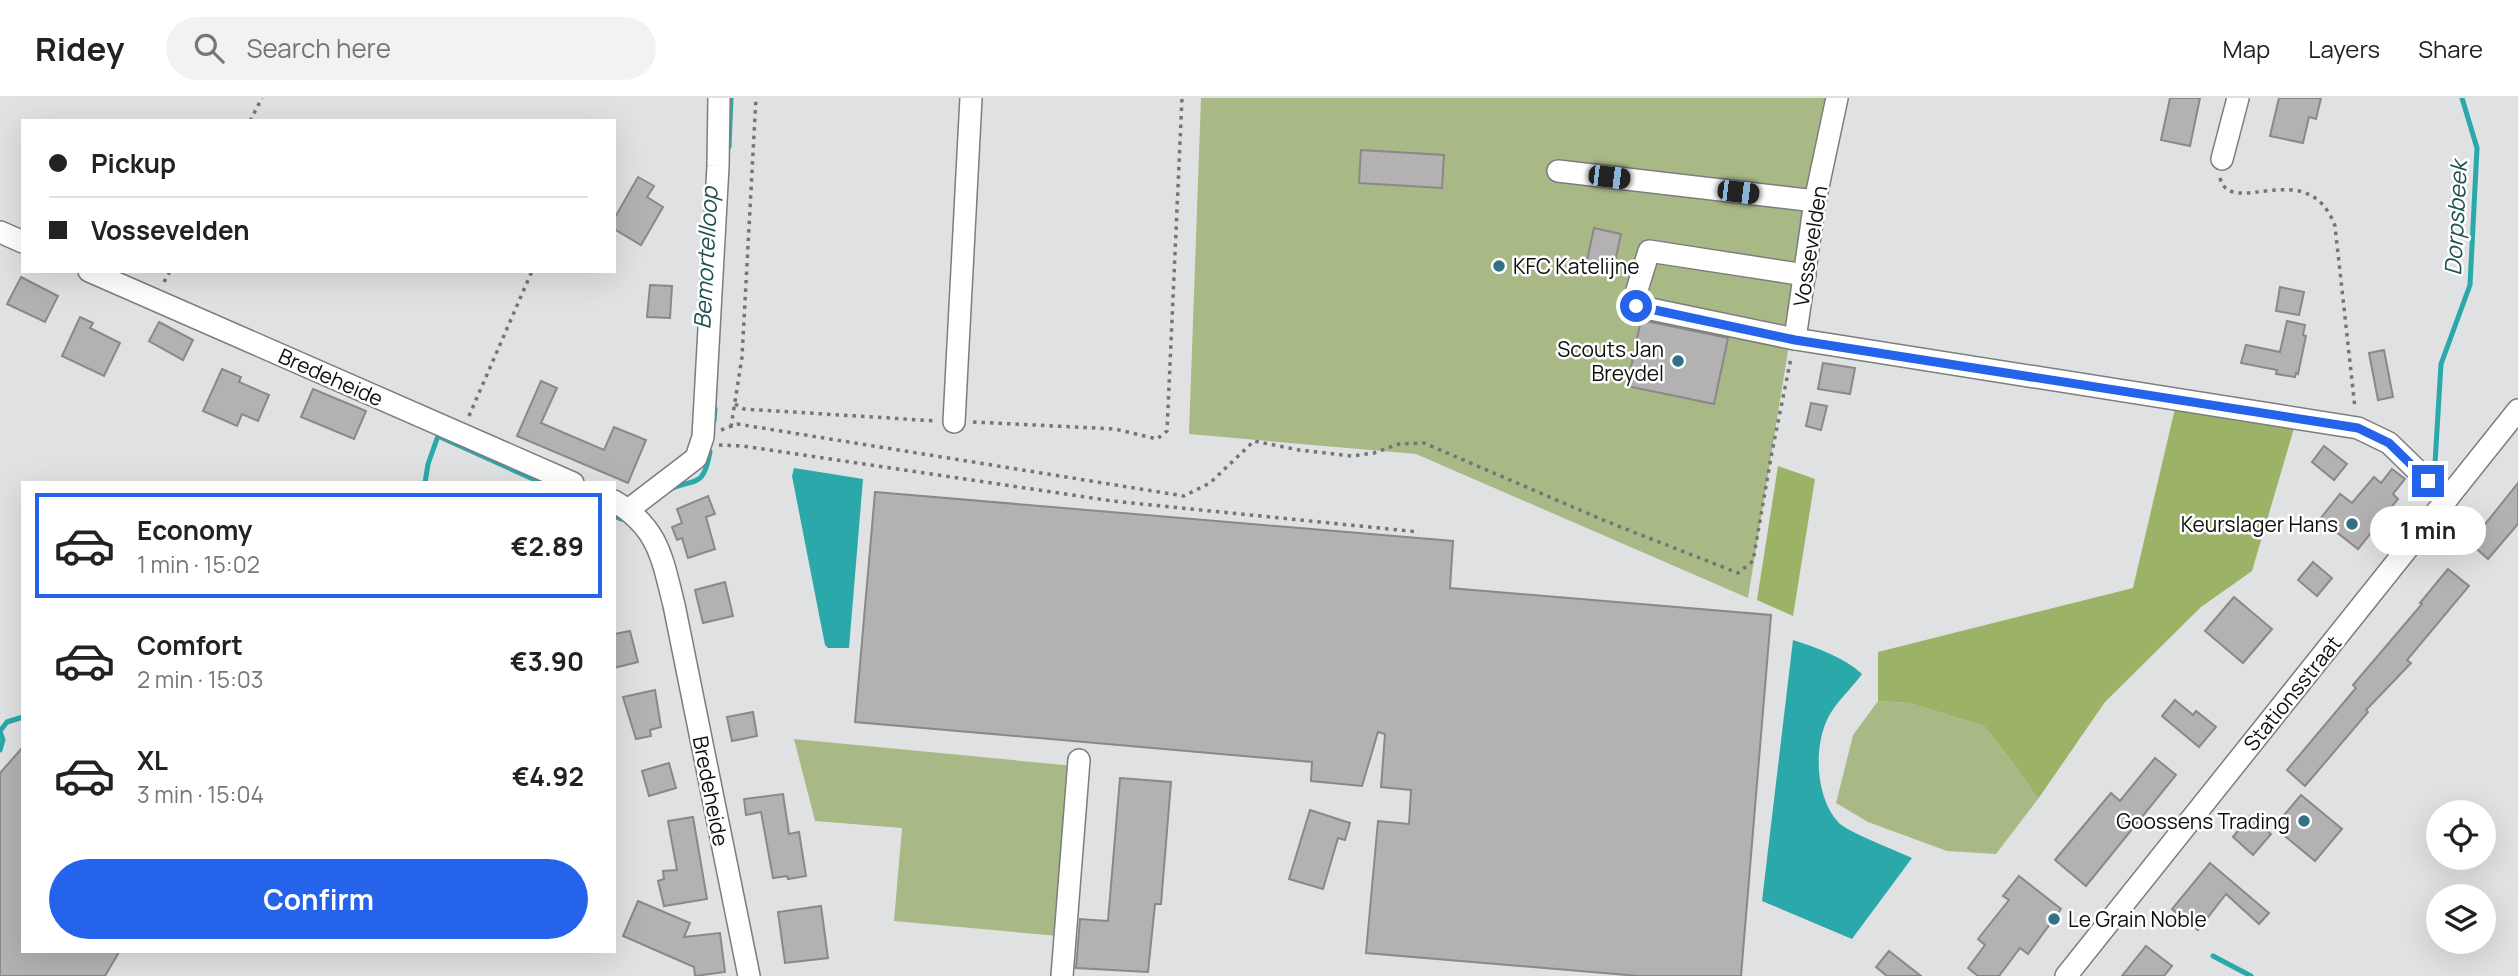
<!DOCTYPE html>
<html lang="en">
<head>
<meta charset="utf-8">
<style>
	body { margin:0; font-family:Manrope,sans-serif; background:#f2f2f2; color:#222; height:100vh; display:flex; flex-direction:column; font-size:26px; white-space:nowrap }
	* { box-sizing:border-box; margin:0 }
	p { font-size:23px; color:#767676 }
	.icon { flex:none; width:38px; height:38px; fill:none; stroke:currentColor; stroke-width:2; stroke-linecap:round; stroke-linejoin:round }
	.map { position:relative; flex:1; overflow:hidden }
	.panel { position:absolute; left:21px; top:383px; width:595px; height:472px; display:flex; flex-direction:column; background:#fff; border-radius:0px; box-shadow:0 7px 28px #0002 }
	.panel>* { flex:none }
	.top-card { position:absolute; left:21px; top:21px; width:595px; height:154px; border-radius:0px; box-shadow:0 7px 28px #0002; display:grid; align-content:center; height:154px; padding:0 28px; background:#fff }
	.tools { position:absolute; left:2426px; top:702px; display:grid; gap:14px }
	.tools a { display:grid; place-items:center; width:70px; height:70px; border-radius:50%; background:#fff; box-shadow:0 7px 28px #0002; font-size:35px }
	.end { position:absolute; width:32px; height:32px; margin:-16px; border:9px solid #2563eb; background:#fff; box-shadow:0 0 0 4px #fff }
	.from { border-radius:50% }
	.bubble { position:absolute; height:49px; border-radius:24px; background:#fff; box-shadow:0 7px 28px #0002; font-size:23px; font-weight:700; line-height:49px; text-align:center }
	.car { position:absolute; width:21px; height:42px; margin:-21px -10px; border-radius:9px; box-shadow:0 0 5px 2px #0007; background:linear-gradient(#222 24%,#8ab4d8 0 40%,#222 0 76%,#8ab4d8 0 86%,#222 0) }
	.top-card b { display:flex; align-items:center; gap:24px; height:66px; font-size:26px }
	.top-card b+b { border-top:2px solid #e0e0e0 }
	.top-card i { width:18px; height:18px; background:#222 }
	ul { padding:12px 0 0; list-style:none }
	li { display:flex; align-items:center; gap:21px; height:105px; margin:0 14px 10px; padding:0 14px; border:4px solid transparent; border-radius:0px }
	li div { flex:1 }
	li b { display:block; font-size:26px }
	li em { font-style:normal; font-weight:700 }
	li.on { border-color:#2563eb }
	li>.icon { width:63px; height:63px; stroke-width:1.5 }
	.action { display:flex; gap:14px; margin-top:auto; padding:14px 28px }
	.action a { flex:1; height:80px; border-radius:42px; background:#2563eb; color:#fff; font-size:28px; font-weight:700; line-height:80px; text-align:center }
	header { display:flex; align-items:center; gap:42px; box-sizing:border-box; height:98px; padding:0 35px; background:#fff; border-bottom:2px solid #e0e0e0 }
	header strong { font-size:33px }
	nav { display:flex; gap:38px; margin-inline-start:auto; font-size:24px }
	.search { width:490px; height:63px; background:#f2f2f2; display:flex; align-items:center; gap:18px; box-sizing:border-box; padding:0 24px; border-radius:38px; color:#767676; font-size:26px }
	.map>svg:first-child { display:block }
	.green { fill:#a9b986 }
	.forest { fill:#9cb266 }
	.water { fill:#2aa8aa }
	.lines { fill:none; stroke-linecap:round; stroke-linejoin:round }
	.stream { stroke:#2aa8aa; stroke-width:5 }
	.building { fill:#b3b1b2; stroke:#8a8889; stroke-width:2 }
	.minor-casing { stroke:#7b7d7e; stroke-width:24 }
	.path { stroke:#737576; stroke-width:3.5; stroke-dasharray:3.5 5; stroke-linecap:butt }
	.minor { stroke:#fff; stroke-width:21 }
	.route { stroke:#2563eb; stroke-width:9 }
	.poi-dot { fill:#337187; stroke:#fff; stroke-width:2.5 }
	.labels { text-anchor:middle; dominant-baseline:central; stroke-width:5; stroke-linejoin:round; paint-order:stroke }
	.street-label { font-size:21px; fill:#0d0e0e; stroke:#fff }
	.poi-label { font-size:21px; fill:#0d0e0e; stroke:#fff; text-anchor:end }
	.water-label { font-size:23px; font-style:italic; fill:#1e5152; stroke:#fff }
</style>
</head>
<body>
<header>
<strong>Ridey</strong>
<div class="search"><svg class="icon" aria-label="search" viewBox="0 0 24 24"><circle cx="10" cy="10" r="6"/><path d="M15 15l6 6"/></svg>Search here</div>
<nav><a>Map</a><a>Layers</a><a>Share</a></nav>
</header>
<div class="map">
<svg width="2518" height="878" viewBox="0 0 2518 878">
	<rect width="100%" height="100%" fill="#dfe1e3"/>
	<!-- green -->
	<g class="green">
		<polygon points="1201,0 1829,0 1748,500 1416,356 1189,336"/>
		<polygon points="1878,603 1909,605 1984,628 2011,662 2038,701 1996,756 1947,753 1868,724 1836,705 1853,637"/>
		<polygon points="794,641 1074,668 1058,838 894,823 902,730 815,723"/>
	</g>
	<!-- forest -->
	<g class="forest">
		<polygon points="2176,306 2295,327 2252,473 2201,509 2105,604 2038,701 2011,662 1984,628 1909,605 1878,603 1878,554 2133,490"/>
		<polygon points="1778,368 1815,381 1793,518 1757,502"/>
	</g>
	<!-- water -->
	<g class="water">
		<polygon points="794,370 863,381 849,550 828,550 825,547 792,378"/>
		<path d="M1793,542C1817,550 1844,559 1862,576C1852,590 1837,603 1829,618C1813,647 1815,700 1839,725C1848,734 1897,753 1912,760L1852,841L1762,803Z"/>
	</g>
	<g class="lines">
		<!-- stream -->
		<g class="stream">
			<polyline points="729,49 731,0"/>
			<polyline points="714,323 715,311"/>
			<polyline points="2435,365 2441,266 2470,187 2477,50 2462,0"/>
			<polyline points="425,385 428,366 438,338 542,385"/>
			<path d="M668,392C695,379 703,392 710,354"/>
			<polyline points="614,418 621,421"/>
			<polyline points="0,633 7,624 23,619"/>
			<polyline points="0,634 3,642 0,652"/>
			<polyline points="2213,858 2251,878"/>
		</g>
	</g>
	<!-- building -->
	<g class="building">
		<polygon points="2170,0 2200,0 2190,48 2161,42"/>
		<polygon points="2279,0 2321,0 2316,21 2309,19 2303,45 2270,38"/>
		<polygon points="1361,52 1444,57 1442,90 1359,85"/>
		<polygon points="638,79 654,88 647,99 663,109 641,147 614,131 614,121"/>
		<polygon points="1594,130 1621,136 1612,178 1585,172"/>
		<polygon points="21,179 58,198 45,224 7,206"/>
		<polygon points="650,187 672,188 670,220 647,219"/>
		<polygon points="2280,189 2304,194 2299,217 2276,213"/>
		<polygon points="80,219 93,225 90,230 120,245 104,278 62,258"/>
		<polygon points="1641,222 1728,240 1714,306 1627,288"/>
		<polygon points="2287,223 2305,227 2303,237 2306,238 2298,276 2296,275 2295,279 2276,276 2277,272 2241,265 2246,247 2280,254"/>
		<polygon points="159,224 193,242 183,262 149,243"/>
		<polygon points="2384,252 2393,299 2378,302 2369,255"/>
		<polygon points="1823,265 1855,270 1850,296 1818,291"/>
		<polygon points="222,271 241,279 239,284 269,297 258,323 242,316 237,328 203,313"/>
		<polygon points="541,283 557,290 541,325 604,352 614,329 646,342 628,385 517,338"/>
		<polygon points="313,291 366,313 354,341 301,319"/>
		<polygon points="1811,305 1827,308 1821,332 1806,328"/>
		<polygon points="2324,348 2347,366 2334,382 2312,364"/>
		<polygon points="2392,371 2405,381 2393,396 2398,401 2358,451 2320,421 2340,396 2352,405 2374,379 2381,385"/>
		<polygon points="2518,385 2518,426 2488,461 2470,445"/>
		<polygon points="875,394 1453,443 1450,490 1771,517 1741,878 1639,878 1366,855 1378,723 1409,726 1411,692 1381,689 1385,636 1378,634 1362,688 1311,683 1312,664 855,624"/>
		<polygon points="708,398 715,416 706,419 715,451 688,460 682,440 677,442 672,429 682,425 677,411"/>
		<polygon points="2313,464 2332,480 2317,498 2298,482"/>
		<polygon points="2448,471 2469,488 2407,562 2411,565 2366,612 2368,614 2305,688 2287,672 2356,590 2353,587 2422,506 2420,505"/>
		<polygon points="725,484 733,518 703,525 695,492"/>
		<polygon points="2234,499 2272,531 2243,565 2205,533"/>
		<polygon points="630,533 638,564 614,570 614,536"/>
		<polygon points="655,592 661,629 650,632 651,638 636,641 623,599"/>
		<polygon points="2175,602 2193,617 2196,613 2216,629 2199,649 2162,618"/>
		<polygon points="753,614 757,638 732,643 727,619"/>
		<polygon points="23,649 23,854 119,854 105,878 0,878 0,675"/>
		<polygon points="2155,660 2176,677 2086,788 2055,762 2111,695 2120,703"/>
		<polygon points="669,665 676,690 649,698 642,673"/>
		<polygon points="1120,680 1171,684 1161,806 1155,806 1148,874 1076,870 1080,821 1108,823"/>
		<polygon points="783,696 789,736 799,734 806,778 788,781 787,778 773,780 761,714 746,717 744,701"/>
		<polygon points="2301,697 2342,731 2315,763 2274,729"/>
		<polygon points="1310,712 1350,725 1345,742 1338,740 1323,791 1289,781"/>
		<polygon points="2250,718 2271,736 2253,757 2233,739"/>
		<polygon points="693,719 707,801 664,808 658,783 664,781 663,773 677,772 668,723"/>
		<polygon points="2210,765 2269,815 2259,826 2226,796 2198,832 2172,811"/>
		<polygon points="2019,778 2061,811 2028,856 2020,850 1999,878 1978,878 1968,870 1985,847 1978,841 2009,802 2003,798"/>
		<polygon points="638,803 690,825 684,839 720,835 725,874 695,878 694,869 623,838"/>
		<polygon points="821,808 828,860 785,865 778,814"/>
		<polygon points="2146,848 2172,868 2164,878 2122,878"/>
		<polygon points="1889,853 1921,878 1887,878 1876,869"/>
	</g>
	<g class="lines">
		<!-- minor casing -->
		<g class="minor-casing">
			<g id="minor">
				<polyline points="1837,0 1815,103 1795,241 2358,330 2389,345 2428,383 2448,400"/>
				<polyline points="2222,61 2238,0"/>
				<polyline points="1558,73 1815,103"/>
				<polyline points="0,134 23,144"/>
				<polyline points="89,173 573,385"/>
				<polyline points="1795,241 1636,208 1637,192 1649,153 1805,177"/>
				<polyline points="954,324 971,0"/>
				<path d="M614,403C659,430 662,460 674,507L749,878"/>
				<polyline points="628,412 696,360 703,339 718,68 719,0"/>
				<polyline points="1062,878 1079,662"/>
				<polyline points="2066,878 2518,312"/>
			</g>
		</g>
		<!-- path -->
		<g class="path">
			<polyline points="250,23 262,0"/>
			<path d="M2220,80C2231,122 2308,55 2335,128L2355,310"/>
			<polyline points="164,184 170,173"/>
			<polyline points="735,306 744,311 937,323"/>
			<polyline points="469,318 532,173"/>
			<polyline points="973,324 1115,331 1157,341 1167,333 1182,0"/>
			<polyline points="731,329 742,259 756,0"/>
			<polyline points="721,332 737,326 1184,398 1210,385 1254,343 1299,352 1352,358 1374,355 1399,346 1424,345 1603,422 1738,475 1753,463 1772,354 1791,260"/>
			<polyline points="719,347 743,348 1112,403 1419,434"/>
		</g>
		<!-- minor -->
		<use href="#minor" class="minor"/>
	</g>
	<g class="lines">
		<!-- route -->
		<polyline class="route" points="1636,208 1795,242 2358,330 2389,345 2428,383"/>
	</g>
	<!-- markers -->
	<g class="poi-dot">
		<circle cx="1499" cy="168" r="7"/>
		<circle cx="1678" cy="263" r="7"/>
		<circle cx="2352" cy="426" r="7"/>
		<circle cx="2304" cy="723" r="7"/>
		<circle cx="2054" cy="821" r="7"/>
	</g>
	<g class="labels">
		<!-- street labels -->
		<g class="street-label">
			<text transform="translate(1810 148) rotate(-81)">Vossevelden</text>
			<text transform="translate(331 279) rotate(24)">Bredeheide</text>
			<text transform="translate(2292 595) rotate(-51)">Stationsstraat</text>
			<text transform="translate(711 693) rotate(79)">Bredeheide</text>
		</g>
		<!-- poi labels -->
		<g class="poi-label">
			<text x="1513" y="168" text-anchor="start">KFC Katelijne</text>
			<text x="1664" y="251">Scouts Jan<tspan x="1664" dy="24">Breydel</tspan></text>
			<text x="2338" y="426">Keurslager Hans</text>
			<text x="2290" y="723">Goossens Trading</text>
			<text x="2068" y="821" text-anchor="start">Le Grain Noble</text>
		</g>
		<!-- water labels -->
		<g class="water-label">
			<text transform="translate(2455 120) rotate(-87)">Dorpsbeek</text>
			<text transform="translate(705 160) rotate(-87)">Bemortelloop</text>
		</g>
	</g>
</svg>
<div class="tools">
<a><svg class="icon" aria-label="locate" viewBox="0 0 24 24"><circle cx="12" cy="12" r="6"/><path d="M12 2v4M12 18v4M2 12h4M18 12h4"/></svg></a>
<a><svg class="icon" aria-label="layers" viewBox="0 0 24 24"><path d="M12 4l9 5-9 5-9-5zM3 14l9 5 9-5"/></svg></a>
</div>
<i class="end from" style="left:1636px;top:208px"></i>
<i class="end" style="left:2428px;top:383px"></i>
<div class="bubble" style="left:2370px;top:408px;width:116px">1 min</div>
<i class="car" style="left:1609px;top:79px;rotate:97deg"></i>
<i class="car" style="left:1738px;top:94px;rotate:97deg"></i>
<div class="top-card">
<b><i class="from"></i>Pickup</b>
<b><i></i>Vossevelden</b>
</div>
<section class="panel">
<ul>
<li class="on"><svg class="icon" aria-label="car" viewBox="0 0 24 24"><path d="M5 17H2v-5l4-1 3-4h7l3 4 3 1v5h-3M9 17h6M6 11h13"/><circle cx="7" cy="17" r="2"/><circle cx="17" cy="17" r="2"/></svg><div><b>Economy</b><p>1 min · 15:02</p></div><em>€2.89</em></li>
<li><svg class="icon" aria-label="car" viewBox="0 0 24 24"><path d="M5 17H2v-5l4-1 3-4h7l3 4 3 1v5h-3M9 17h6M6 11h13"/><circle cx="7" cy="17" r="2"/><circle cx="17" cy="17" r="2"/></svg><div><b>Comfort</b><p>2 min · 15:03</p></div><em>€3.90</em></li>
<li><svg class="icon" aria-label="car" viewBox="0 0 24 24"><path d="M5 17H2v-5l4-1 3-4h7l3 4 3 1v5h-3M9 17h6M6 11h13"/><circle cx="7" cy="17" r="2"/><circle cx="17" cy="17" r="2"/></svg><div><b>XL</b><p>3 min · 15:04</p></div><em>€4.92</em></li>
</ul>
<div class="action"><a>Confirm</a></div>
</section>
</div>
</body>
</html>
